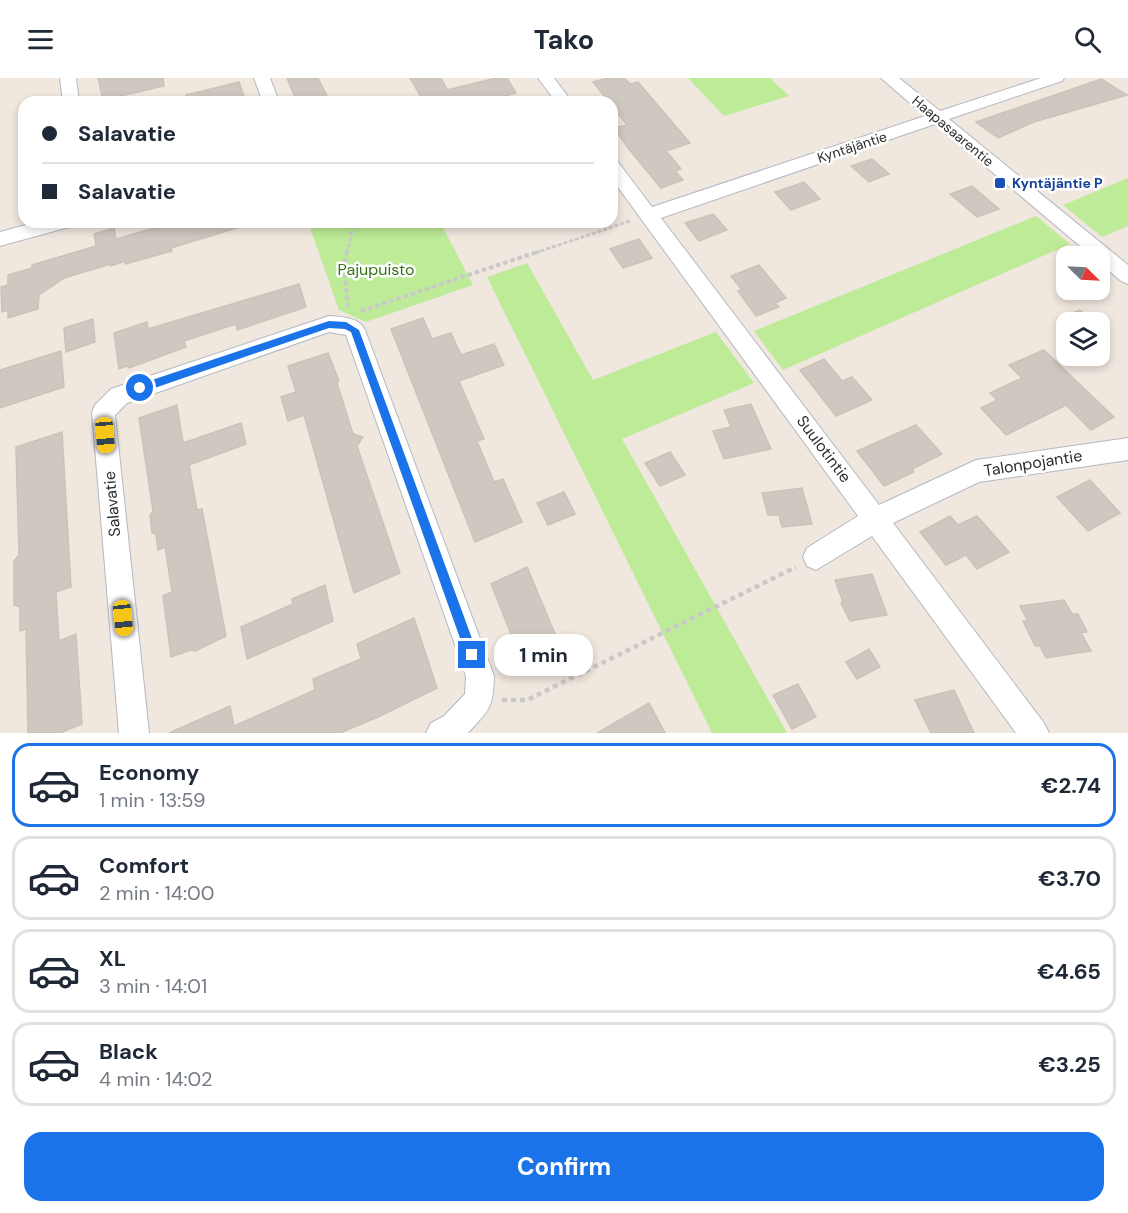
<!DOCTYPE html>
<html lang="en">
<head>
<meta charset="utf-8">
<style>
	body { margin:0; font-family:"DM Sans",sans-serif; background:#f2f2f3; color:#1f2937; height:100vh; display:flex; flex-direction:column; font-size:22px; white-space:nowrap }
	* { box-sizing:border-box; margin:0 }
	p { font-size:20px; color:#747a83 }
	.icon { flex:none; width:33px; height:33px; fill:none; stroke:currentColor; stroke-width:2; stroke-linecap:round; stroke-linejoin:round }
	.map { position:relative; height:655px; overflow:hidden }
	.panel { display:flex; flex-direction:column; background:#fff; flex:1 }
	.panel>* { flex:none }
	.top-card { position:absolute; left:18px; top:18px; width:600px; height:132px; border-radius:18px; box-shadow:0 3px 9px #0003; display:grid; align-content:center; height:132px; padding:0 24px; background:#fff }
	.needle { width:39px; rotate:114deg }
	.fabs { position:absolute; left:1056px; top:168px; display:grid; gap:12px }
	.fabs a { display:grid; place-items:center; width:54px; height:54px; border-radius:12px; background:#fff; box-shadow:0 3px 9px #0003; font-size:30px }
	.end { position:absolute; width:27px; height:27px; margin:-14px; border:8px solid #1a73e8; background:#fff; box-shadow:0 0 0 3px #fff }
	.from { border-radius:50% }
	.bubble { position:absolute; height:42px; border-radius:18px; background:#fff; box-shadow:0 3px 9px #0003; font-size:20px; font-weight:700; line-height:42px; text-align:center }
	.car { position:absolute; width:18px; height:36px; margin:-18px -9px; border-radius:8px; box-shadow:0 0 4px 2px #0007; background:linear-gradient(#f5c518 24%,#345 0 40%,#f5c518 0 76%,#345 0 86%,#f5c518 0) }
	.top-card b { display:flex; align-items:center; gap:21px; height:57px; font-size:22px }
	.top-card b+b { border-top:2px solid #e0e1e3 }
	.top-card i { width:15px; height:15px; background:#1f2937 }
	ul { padding:10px 0 0; list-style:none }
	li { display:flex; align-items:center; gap:18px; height:84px; margin:0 12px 9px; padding:0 12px; border:3px solid #e0e1e3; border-radius:18px }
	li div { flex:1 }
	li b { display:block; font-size:22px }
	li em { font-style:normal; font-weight:700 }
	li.current { border-color:#1a73e8 }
	li>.icon { width:54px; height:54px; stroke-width:1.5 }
	.primary-button { display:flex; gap:12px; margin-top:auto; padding:12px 24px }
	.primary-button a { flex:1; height:69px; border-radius:18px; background:#1a73e8; color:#fff; font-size:24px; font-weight:700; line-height:69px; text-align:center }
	header { display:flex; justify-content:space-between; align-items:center; height:78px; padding:0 24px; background:#fff; font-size:27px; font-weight:700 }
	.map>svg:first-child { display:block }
	.green { fill:#beeb97 }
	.building { fill:#cfc8c0; stroke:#ccc3b8; stroke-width:1.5 }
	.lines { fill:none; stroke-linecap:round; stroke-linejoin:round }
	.minor-casing { stroke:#b3b8c2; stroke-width:2 }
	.path-far2 { stroke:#c9c9c9; stroke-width:3; stroke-dasharray:4 2; stroke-linecap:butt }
	.path-far1 { stroke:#c9c9c9; stroke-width:4; stroke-dasharray:4.5 3; stroke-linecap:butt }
	.path { stroke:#c9c9c9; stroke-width:4.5; stroke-dasharray:5 4; stroke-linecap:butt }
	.minor { fill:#fff; fill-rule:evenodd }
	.route { fill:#1a73e8 }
	.transit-dot { fill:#1a4fb4; stroke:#fff; stroke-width:2 }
	.labels { text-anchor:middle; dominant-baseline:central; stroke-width:5; stroke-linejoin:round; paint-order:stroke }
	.far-street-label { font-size:14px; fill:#2e2e2e; stroke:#fff }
	.far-transit-label { font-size:14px; font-weight:bold; fill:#164399; stroke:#fff; text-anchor:start }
	.park-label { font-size:16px; fill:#337513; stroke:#fff }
	.street-label { font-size:16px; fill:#2e2e2e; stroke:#fff }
</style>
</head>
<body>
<header><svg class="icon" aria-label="menu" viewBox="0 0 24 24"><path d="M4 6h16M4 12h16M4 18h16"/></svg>Tako<svg class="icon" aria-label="search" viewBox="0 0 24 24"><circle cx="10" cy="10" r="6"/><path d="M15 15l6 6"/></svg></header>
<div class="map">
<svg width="1128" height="655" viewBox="0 0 1128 655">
	<rect width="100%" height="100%" fill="#f0e7df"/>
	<!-- green -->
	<g class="green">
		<polygon points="688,0 770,0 789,18 724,38"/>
		<polygon points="1128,100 1128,148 1102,159 1063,127"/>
		<polygon points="1036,138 1070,166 783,292 754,253"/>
		<polygon points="308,144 440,144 473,207 366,244 339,232"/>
		<polygon points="527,185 593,302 716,254 754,305 622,361 787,655 712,655 487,199"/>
	</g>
	<!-- building -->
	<g class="building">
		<polygon points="98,0 163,0 164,8 103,22"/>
		<polygon points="287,0 318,0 330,24 297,24"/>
		<polygon points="410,0 441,0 447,12 496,0 507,0 516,15 485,24 424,24"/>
		<polygon points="608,0 624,0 630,6 638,4 690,65 666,73 681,91 675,93 683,102 661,110 628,70 614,50 627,47 612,28 612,24 609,24 593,4"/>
		<polygon points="1101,1 1127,17 1034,44 998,60 976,44"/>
		<polygon points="239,4 246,24 187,24 186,17"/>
		<polygon points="872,81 889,96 869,104 851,88"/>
		<polygon points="804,104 820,121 791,132 775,114"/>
		<polygon points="972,108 999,131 977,139 950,116"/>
		<polygon points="713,136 727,152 699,163 685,145"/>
		<polygon points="175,144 240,144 240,149 171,170 172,173 125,186 125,183 111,188 111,186 64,200 39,217 38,231 8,240 8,232 2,234 1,209 8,207 8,197 32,190 32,187 96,168 94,156 114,150 116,161"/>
		<polygon points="639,161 652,180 623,190 610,171"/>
		<polygon points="759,187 786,220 775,225 779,229 756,238 738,213 742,212 731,198"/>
		<polygon points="299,206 306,229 237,252 236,246 184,263 186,269 129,290 127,288 119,291 114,255 147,244 148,251"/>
		<polygon points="1080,232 1094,244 1066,244 1066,248 1058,240"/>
		<polygon points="423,240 432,261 451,255 461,277 494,266 504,287 459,303 484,361 477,363 494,404 503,401 522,444 475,464 391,251"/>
		<polygon points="93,241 95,264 66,274 64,250"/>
		<polygon points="1044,272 1114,339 1091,352 1066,327 1006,357 981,330 997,322 990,315 1022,300 1009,287"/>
		<polygon points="61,273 64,309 0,330 0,292"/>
		<polygon points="328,275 339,303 337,305 353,356 363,359 357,368 400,495 354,515 304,337 288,343 281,319 296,314 288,288"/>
		<polygon points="824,281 842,303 852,299 872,322 836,338 800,292"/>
		<polygon points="751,326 771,371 724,381 713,353 731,349 724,332"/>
		<polygon points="177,327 183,365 241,345 246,366 189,387 197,432 202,431 226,558 195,573 191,572 171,579 163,518 172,514 165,469 158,472 156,456 152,455 150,437 153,433 139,340"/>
		<polygon points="916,347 942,376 912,391 914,394 884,408 857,373"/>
		<polygon points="62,354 71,509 56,514 59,563 76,556 82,646 60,655 28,655 26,551 20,553 20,529 14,527 14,483 19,477 16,369"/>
		<polygon points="670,374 685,397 660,408 645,385"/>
		<polygon points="1090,402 1120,435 1088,453 1057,419"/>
		<polygon points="802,410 812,446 782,449 779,437 768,437 762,415"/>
		<polygon points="564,414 575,436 548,447 537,425"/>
		<polygon points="950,438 958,447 977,438 1009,474 977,491 966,477 946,487 920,454"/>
		<polygon points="527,489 561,570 523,587 518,573 512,576 505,559 511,556 491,506"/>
		<polygon points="872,496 887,537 850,543 841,525 843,524 835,502"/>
		<polygon points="325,507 333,543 247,581 241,549 293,526 292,521"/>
		<polygon points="1064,522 1072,536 1078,536 1087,554 1081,555 1091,573 1046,580 1040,568 1035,568 1023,543 1028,543 1020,528"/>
		<polygon points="414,540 437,610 378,639 340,655 169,655 230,628 234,648 315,612 313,601 361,581 357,566"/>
		<polygon points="869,571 880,589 857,601 846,584"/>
		<polygon points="798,606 816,639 792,651 773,617"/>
		<polygon points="954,612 974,655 931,655 915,622"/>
		<polygon points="649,625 665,655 597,655"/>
	</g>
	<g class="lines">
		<!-- minor casing -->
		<g class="minor-casing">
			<g id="minor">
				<polygon points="60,0 76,0 79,24 63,24"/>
				<polygon points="254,0 270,0 279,24 263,24"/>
				<polygon points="538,0 554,0 572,24 556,24"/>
				<polygon points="881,0 899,0 940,33 1041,0 1064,0 1062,3 949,41 1128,187 1128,206 1121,203 1100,185 1100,178 1092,178 935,46 661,140 879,427 976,382 1128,360 1128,382 979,404 893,445 1044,645 1049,655 1016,655 872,458 816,492 807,488 803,479 807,470 858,438 612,101 612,82 618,84 652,129 925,38"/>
				<polygon points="37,144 71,144 69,149 0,168 0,154"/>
				<path d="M329,238C342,239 359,239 365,252L494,598C493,631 489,632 468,655H426L431,645L444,638L465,616L466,598L346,257L329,254L127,325L115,337L149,655H119L92,334L95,327L111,311Z"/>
			</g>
		</g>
		<!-- path-far2 -->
		<g class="path-far2">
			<polyline points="347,175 354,144"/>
			<polyline points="535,175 630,143"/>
		</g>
		<!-- path-far1 -->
		<g class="path-far1">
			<polyline points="347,173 344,187 348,229"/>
			<polyline points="361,233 540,173"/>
		</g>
		<!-- path -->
		<polyline class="path" points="502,622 527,622 796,489"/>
		<!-- minor -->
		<use href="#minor" class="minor"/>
	</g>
	<!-- route -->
	<polygon class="route" points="329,243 346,244 359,252 478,577 476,581 472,583 466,577 351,254 345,251 329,250 140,315 135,310 140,306"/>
	<!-- markers -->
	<rect class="transit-dot" x="994" y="99" width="12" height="12" rx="3"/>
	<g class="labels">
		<!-- far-street labels -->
		<g class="far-street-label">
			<text transform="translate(953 53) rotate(40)">Haapasaarentie</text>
			<text transform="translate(852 69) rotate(-18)">Kyntäjäntie</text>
		</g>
		<!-- far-transit labels -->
		<g class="far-transit-label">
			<text x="1012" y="105">Kyntäjäntie P</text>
		</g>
		<!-- park labels -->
		<g class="park-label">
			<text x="376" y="191">Pajupuisto</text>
		</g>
		<!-- street labels -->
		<g class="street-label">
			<text transform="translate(824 371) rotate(53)">Suulotintie</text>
			<text transform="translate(1033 385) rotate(-9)">Talonpojantie</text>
			<text transform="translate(112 426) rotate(-95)">Salavatie</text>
		</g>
	</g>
</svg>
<div class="fabs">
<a><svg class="needle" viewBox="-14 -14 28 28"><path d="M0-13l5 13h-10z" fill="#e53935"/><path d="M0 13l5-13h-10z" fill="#747a83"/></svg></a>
<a><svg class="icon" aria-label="layers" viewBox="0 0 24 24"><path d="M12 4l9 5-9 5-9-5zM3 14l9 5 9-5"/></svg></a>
</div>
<i class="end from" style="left:140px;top:310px"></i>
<i class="end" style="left:472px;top:577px"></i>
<div class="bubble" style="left:494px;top:556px;width:99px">1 min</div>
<i class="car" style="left:105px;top:357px;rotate:175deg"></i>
<i class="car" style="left:123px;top:540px;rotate:174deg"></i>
<div class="top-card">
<b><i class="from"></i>Salavatie</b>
<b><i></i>Salavatie</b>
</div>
</div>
<section class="panel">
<ul>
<li class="current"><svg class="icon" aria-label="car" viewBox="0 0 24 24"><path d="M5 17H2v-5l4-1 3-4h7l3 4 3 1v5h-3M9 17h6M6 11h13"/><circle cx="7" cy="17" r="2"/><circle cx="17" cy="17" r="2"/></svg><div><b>Economy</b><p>1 min · 13:59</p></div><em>€2.74</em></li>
<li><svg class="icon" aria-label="car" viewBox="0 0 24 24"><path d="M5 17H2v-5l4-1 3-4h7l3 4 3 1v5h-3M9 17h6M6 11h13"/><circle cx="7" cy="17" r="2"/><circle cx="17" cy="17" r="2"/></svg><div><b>Comfort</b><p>2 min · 14:00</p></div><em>€3.70</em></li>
<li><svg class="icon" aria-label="car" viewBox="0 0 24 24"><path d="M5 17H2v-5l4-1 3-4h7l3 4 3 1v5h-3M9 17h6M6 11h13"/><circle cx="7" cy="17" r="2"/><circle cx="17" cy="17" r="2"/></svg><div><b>XL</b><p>3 min · 14:01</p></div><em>€4.65</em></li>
<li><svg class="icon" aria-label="car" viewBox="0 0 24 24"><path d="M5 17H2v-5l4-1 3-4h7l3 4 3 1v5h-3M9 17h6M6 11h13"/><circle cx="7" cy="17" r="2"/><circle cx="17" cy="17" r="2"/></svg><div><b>Black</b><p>4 min · 14:02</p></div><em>€3.25</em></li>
</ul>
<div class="primary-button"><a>Confirm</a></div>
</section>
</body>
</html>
